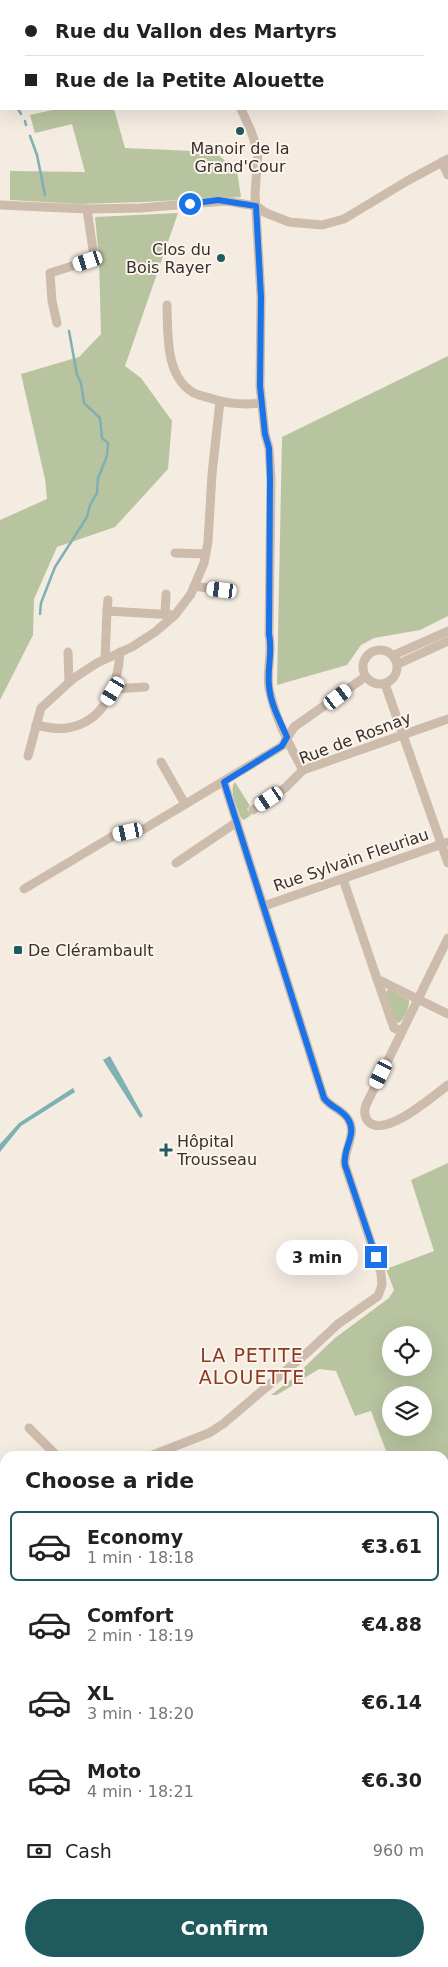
<!DOCTYPE html>
<html lang="en">
<head>
<meta charset="utf-8">
<style>
	body { margin:0; font-family:"DejaVu Sans",sans-serif; background:#f6f6f6; color:#222; height:100vh; display:flex; flex-direction:column; font-size:19px; white-space:nowrap }
	* { box-sizing:border-box; margin:0 }
	p { font-size:16px; color:#767676 }
	.icon { flex:none; width:28px; height:28px; fill:none; stroke:currentColor; stroke-width:2; stroke-linecap:round; stroke-linejoin:round }
	.map { position:relative; flex:1; overflow:hidden }
	.details { position:absolute; left:0px; top:1451px; width:449px; height:516px; display:flex; flex-direction:column; background:#fff; border-radius:15px 15px 0 0; box-shadow:0 5px 20px #0002 }
	.details>* { flex:none }
	.banner { position:absolute; left:0px; top:0px; width:449px; height:110px; box-shadow:0 5px 20px #0002; display:grid; align-content:center; height:110px; padding:0 25px; background:#fff }
	.controls { position:absolute; left:382px; top:1326px; display:grid; gap:10px }
	.controls a { display:grid; place-items:center; width:50px; height:50px; border-radius:50%; background:#fff; box-shadow:0 5px 20px #0002; font-size:25px }
	.end { position:absolute; width:22px; height:22px; margin:-11px; border:6px solid #1a73e8; background:#fff; box-shadow:0 0 0 2px #fff }
	.from { border-radius:50% }
	.bubble { position:absolute; height:35px; border-radius:18px; background:#fff; box-shadow:0 5px 20px #0002; font-size:16px; font-weight:600; line-height:35px; text-align:center }
	.car { position:absolute; width:15px; height:30px; margin:-15px -8px; border-radius:6px; box-shadow:0 0 4px 1px #0007; background:linear-gradient(#fff 24%,#345 0 40%,#fff 0 76%,#345 0 86%,#fff 0) }
	.banner b { display:flex; align-items:center; gap:18px; height:48px; font-size:19px }
	.banner b+b { border-top:1px solid #e0e0e0 }
	.banner i { width:12px; height:12px; background:#222 }
	ul { padding:0; list-style:none }
	li { display:flex; align-items:center; gap:15px; height:70px; margin:0 10px 8px; padding:0 15px; border:2px solid transparent; border-radius:8px }
	li div { flex:1 }
	li b { display:block; font-size:19px }
	li em { font-style:normal; font-weight:600 }
	li.current { border-color:#1f5a5e }
	li>.icon { width:45px; height:45px; stroke-width:1.5 }
	h2 { padding:0 25px; font-size:22px; line-height:60px }
	.pay { display:flex; align-items:center; gap:12px; height:55px; padding:0 25px; font-size:19px }
	.pay p { margin-inline-start:auto }
	.primary-button { display:flex; gap:10px; margin-top:auto; padding:10px 25px }
	.primary-button a { flex:1; height:58px; border-radius:30px; background:#1f5a5e; color:#fff; font-size:20px; font-weight:600; line-height:58px; text-align:center }
	.map>svg:first-child { display:block }
	.green { fill:#b8c4a0; fill-rule:evenodd }
	.water { fill:#7fb0b2 }
	.lines { fill:none; stroke-linecap:round; stroke-linejoin:round }
	.stream { stroke:#7fb0b2; stroke-width:2.5 }
	.street { stroke:#cdbbac; stroke-width:9 }
	.secondary { stroke:#a18a7d; stroke-width:12 }
	.primary { stroke:#7d675c; stroke-width:12 }
	.route { stroke:#1a73e8; stroke-width:6 }
	.poi-dot { fill:#1f5a5e; stroke:#fbf5ee; stroke-width:2 }
	.labels { text-anchor:middle; dominant-baseline:central; stroke-width:4; stroke-linejoin:round; paint-order:stroke }
	.poi-label { font-size:16px; fill:#3b302b; stroke:#fbf5ee; text-anchor:start }
	.street-label { font-size:16px; fill:#3b302b; stroke:#fbf5ee }
	.quarter-label { font-size:19px; letter-spacing:1px; fill:#8c3b22; stroke:#fbf5ee }
</style>
</head>
<body>
<div class="map">
<svg width="448" height="1967" viewBox="0 0 448 1967">
	<rect width="100%" height="100%" fill="#f4ebe1"/>
	<!-- green -->
	<g class="green">
		<polygon points="57,109 114,109 125,148 215,152 237,171 241,197 143,202 80,204 10,200 10,171 85,172 72,124 35,133 30,115"/>
		<polygon points="178,213 125,366 141,378 172,421 168,469 115,527 57,547 34,599 33,635 0,700 0,520 47,499 45,479 21,374 79,357 101,334 99,259 95,217"/>
		<polygon points="448,356 448,616 420,630 374,638 361,645 347,665 277,685 282,437"/>
		<path d="M235,782L250,806L247,809L251,815L244,820L241,818C238,808 228,790 235,782Z"/>
		<path d="M387,990H390L409,1000C410,1007 404,1019 399,1023L395,1021L386,993Z"/>
		<path d="M448,1163V1617L444,1614V1456H388L371,1411L355,1416L336,1371L319,1369L277,1395H271L292,1379L335,1338L389,1298L394,1290L386,1269L434,1251L411,1180ZM391,1335H424V1368H391ZM391,1395H424V1428H391Z"/>
		<polygon points="444,1755 448,1756 448,1920 444,1924"/>
	</g>
	<!-- water -->
	<g class="water">
		<polygon points="110,1056 143,1116 140,1118 103,1060"/>
		<polygon points="73,1088 75,1092 21,1126 0,1152 0,1144 19,1123"/>
	</g>
	<g class="lines">
		<!-- stream -->
		<g class="stream">
			<polyline points="18,109 21,114"/>
			<polyline points="25,121 26,125"/>
			<polyline points="30,136 37,155 45,195"/>
			<polyline points="40,614 41,603 55,567 87,517 90,505 97,493 98,478 107,456 108,443 102,438 100,418 84,403 81,383 77,375 69,331"/>
			<polyline points="444,1919 448,1915"/>
		</g>
		<!-- street -->
		<g class="street">
			<polyline points="283,0 284,1"/>
			<path d="M241,109L251,131L258,152L255,194L261,297L260,386L265,434L269,448L271,479L269,634C273,652 266,670 269,688C274,715 290,747 303,770"/>
			<polyline points="442,162 448,175"/>
			<polyline points="0,205 87,209 140,208 226,201 256,206 266,213 289,222 322,225 344,219 407,181 448,159"/>
			<path d="M167,305C168,334 165,377 194,393C200,396 207,397 213,399C229,404 245,405 262,403"/>
			<polyline points="57,323 52,301 50,273 92,260 94,257 87,209"/>
			<polyline points="175,553 206,554"/>
			<polyline points="194,586 221,590"/>
			<polyline points="107,611 108,600"/>
			<polyline points="165,614 166,594"/>
			<circle cx="380" cy="667" r="17"/>
			<polyline points="68,652 69,682"/>
			<polyline points="394,655 448,631"/>
			<polyline points="105,659 107,611 175,615"/>
			<polyline points="398,664 448,641"/>
			<polyline points="385,684 448,863"/>
			<polyline points="114,689 145,687"/>
			<path d="M36,725C46,727 56,730 67,728C105,722 118,686 120,652"/>
			<polyline points="28,756 41,708 74,678 97,663 132,647 155,632 175,615 191,594 204,563 208,542 212,474 220,401"/>
			<polyline points="161,762 185,804"/>
			<polyline points="253,810 285,788 303,770 448,719"/>
			<polyline points="176,863 237,822"/>
			<polyline points="343,879 377,979 448,1014"/>
			<polyline points="24,889 113,836 144,829 282,746 294,727 365,677"/>
			<polyline points="264,906 448,842"/>
			<path d="M448,938L366,1105C364,1111 364,1118 370,1123C388,1136 433,1096 448,1085"/>
			<polyline points="377,979 394,1028 402,1031"/>
			<polyline points="29,1428 57,1456"/>
			<path d="M150,1456L209,1433L223,1424L309,1351L338,1324L378,1296L382,1285L381,1273L345,1165C343,1149 358,1134 348,1119C342,1109 330,1107 324,1098L224,782"/>
			<polyline points="0,1592 5,1587"/>
			<polyline points="444,1621 448,1623"/>
			<polyline points="0,1679 5,1678"/>
			<polyline points="0,1948 5,1948"/>
			<polyline points="0,1958 5,1958"/>
			<polyline points="382,1962 383,1967"/>
			<polyline points="232,1967 233,1962"/>
		</g>
		<!-- secondary -->
		<g class="secondary">
			<polyline points="444,1938 448,1934"/>
			<polyline points="419,1967 422,1962"/>
		</g>
		<!-- primary -->
		<g class="primary">
			<polyline points="0,1810 5,1813"/>
			<polyline points="0,1822 5,1825"/>
			<polyline points="257,1962 265,1967"/>
			<polyline points="279,1962 288,1967"/>
		</g>
	</g>
	<g class="lines">
		<!-- route -->
		<path class="route" d="M190,204L218,200L256,206L261,297L260,386L265,434L269,448L270,479L269,634C273,651 267,668 269,685C270,703 280,721 287,737L282,746L224,782L324,1098C330,1107 342,1109 348,1119C358,1134 342,1149 345,1165L376,1257"/>
	</g>
	<!-- markers -->
	<g class="poi-dot">
		<circle cx="240" cy="131" r="5"/>
		<circle cx="221" cy="258" r="5"/>
		<rect x="13" y="945" width="10" height="10" rx="2.5"/>
		<path d="M163.5 1142.5h5v5h5v5h-5v5h-5v-5h-5v-5h5z"/>
	</g>
	<g class="labels">
		<!-- poi labels -->
		<g class="poi-label">
			<text x="240" y="148" text-anchor="middle">Manoir de la<tspan x="240" dy="18">Grand'Cour</tspan></text>
			<text x="211" y="249" text-anchor="end">Clos du<tspan x="211" dy="18">Bois Rayer</tspan></text>
			<text x="28" y="950">De Clérambault</text>
			<text x="177" y="1141">Hôpital<tspan x="177" dy="18">Trousseau</tspan></text>
		</g>
		<!-- street labels -->
		<g class="street-label">
			<text transform="translate(355 738) rotate(-21)">Rue de Rosnay</text>
			<text transform="translate(351 860) rotate(-19)">Rue Sylvain Fleuriau</text>
		</g>
		<!-- quarter labels -->
		<g class="quarter-label">
			<text x="252" y="1355">LA PETITE<tspan x="252" dy="22">ALOUETTE</tspan></text>
		</g>
	</g>
</svg>
<div class="controls">
<a><svg class="icon" aria-label="locate" viewBox="0 0 24 24"><circle cx="12" cy="12" r="6"/><path d="M12 2v4M12 18v4M2 12h4M18 12h4"/></svg></a>
<a><svg class="icon" aria-label="layers" viewBox="0 0 24 24"><path d="M12 4l9 5-9 5-9-5zM3 14l9 5 9-5"/></svg></a>
</div>
<i class="end from" style="left:190px;top:204px"></i>
<i class="end" style="left:376px;top:1257px"></i>
<div class="bubble" style="left:276px;top:1240px;width:82px">3 min</div>
<i class="car" style="left:88px;top:261px;rotate:252deg"></i>
<i class="car" style="left:222px;top:590px;rotate:277deg"></i>
<i class="car" style="left:113px;top:691px;rotate:211deg"></i>
<i class="car" style="left:338px;top:697px;rotate:52deg"></i>
<i class="car" style="left:269px;top:799px;rotate:236deg"></i>
<i class="car" style="left:128px;top:832px;rotate:258deg"></i>
<i class="car" style="left:381px;top:1074px;rotate:206deg"></i>
<div class="banner">
<b><i class="from"></i>Rue du Vallon des Martyrs</b>
<b><i></i>Rue de la Petite Alouette</b>
</div>
<section class="details">
<h2>Choose a ride</h2>
<ul>
<li class="current"><svg class="icon" aria-label="car" viewBox="0 0 24 24"><path d="M5 17H2v-5l4-1 3-4h7l3 4 3 1v5h-3M9 17h6M6 11h13"/><circle cx="7" cy="17" r="2"/><circle cx="17" cy="17" r="2"/></svg><div><b>Economy</b><p>1 min · 18:18</p></div><em>€3.61</em></li>
<li><svg class="icon" aria-label="car" viewBox="0 0 24 24"><path d="M5 17H2v-5l4-1 3-4h7l3 4 3 1v5h-3M9 17h6M6 11h13"/><circle cx="7" cy="17" r="2"/><circle cx="17" cy="17" r="2"/></svg><div><b>Comfort</b><p>2 min · 18:19</p></div><em>€4.88</em></li>
<li><svg class="icon" aria-label="car" viewBox="0 0 24 24"><path d="M5 17H2v-5l4-1 3-4h7l3 4 3 1v5h-3M9 17h6M6 11h13"/><circle cx="7" cy="17" r="2"/><circle cx="17" cy="17" r="2"/></svg><div><b>XL</b><p>3 min · 18:20</p></div><em>€6.14</em></li>
<li><svg class="icon" aria-label="car" viewBox="0 0 24 24"><path d="M5 17H2v-5l4-1 3-4h7l3 4 3 1v5h-3M9 17h6M6 11h13"/><circle cx="7" cy="17" r="2"/><circle cx="17" cy="17" r="2"/></svg><div><b>Moto</b><p>4 min · 18:21</p></div><em>€6.30</em></li>
</ul>
<div class="pay"><svg class="icon" aria-label="cash" viewBox="0 0 24 24"><path d="M3 7h18v10H3z"/><circle cx="12" cy="12" r="2"/></svg>Cash<p>960 m</p></div>
<div class="primary-button"><a>Confirm</a></div>
</section>
</div>
</body>
</html>
